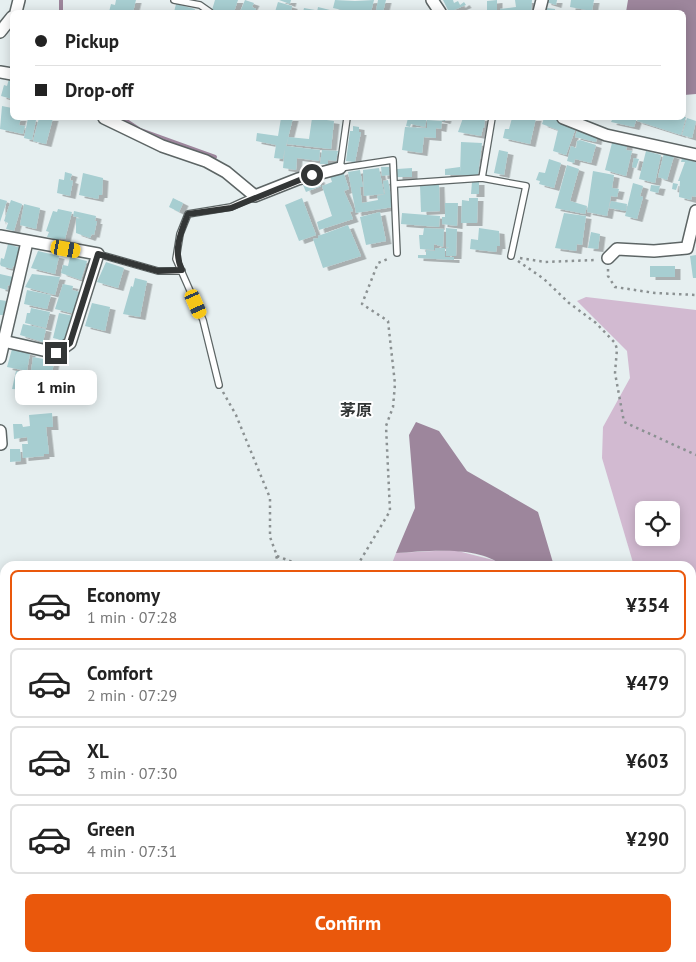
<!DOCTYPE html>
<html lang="en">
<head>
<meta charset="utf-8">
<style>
	body { margin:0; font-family:"PT Sans","Noto Sans JP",sans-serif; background:#f6f6f6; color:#222; height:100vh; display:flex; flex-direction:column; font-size:19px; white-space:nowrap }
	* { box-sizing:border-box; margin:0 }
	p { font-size:16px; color:#767676 }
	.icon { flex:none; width:28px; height:28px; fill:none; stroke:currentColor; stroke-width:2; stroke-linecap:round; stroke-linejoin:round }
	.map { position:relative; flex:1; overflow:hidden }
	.drawer { position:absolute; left:0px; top:561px; width:696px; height:401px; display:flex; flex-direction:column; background:#fff; border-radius:15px 15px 0 0; box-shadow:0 2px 12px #0003 }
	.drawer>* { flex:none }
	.banner { position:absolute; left:10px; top:10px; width:676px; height:110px; border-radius:8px; box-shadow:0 2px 12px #0003; display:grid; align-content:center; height:110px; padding:0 25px; background:#fff }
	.fabs { position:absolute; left:635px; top:501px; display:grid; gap:10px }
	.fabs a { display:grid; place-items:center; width:45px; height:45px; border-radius:8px; background:#fff; box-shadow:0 2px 12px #0003; font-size:25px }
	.end { position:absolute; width:22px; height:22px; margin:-11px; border:6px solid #333636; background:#fff; box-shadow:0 0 0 2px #fff }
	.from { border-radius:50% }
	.bubble { position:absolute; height:35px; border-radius:8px; background:#fff; box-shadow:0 2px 12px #0003; font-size:16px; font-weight:700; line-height:35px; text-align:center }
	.car { position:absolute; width:15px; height:30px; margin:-15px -8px; border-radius:6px; box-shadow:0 0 4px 1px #0007; background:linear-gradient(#f5c518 24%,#345 0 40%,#f5c518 0 76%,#345 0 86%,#f5c518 0) }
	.banner b { display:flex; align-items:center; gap:18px; height:48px; font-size:19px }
	.banner b+b { border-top:1px solid #e0e0e0 }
	.banner i { width:12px; height:12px; background:#222 }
	ul { padding:9px 0 0; list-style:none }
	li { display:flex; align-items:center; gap:15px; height:70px; margin:0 10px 8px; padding:0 15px; border:2px solid #e0e0e0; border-radius:8px }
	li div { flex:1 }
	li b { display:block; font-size:19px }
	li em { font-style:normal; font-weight:700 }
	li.on { border-color:#ea580c }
	li>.icon { width:45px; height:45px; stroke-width:1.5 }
	.primary-button { display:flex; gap:10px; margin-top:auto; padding:10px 25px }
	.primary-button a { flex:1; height:58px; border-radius:8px; background:#ea580c; color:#fff; font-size:20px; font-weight:700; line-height:58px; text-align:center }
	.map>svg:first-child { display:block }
	.green { fill:#d2bad1; fill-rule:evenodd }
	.water { fill:#9d869c }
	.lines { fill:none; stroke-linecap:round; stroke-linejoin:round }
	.stream { stroke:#9d869c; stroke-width:4 }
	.building { fill:#a7ced1; filter:url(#shadow) }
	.service-casing { stroke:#5d6565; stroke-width:8 }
	.minor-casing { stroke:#5d6565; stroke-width:14 }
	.path { stroke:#8b9192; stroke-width:2.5; stroke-dasharray:2.5 4; stroke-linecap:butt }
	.service { stroke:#fff; stroke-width:5.5 }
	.minor { stroke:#fff; stroke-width:11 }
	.route { stroke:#333636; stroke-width:6 }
	.labels { text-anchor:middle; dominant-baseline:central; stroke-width:4; stroke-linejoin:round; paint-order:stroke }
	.quarter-label { font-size:16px; font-weight:bold; fill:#333636; stroke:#fff }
</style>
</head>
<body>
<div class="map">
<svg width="696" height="962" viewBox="0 0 696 962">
	<defs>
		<filter id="shadow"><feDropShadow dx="5.5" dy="3" stdDeviation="0" flood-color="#0004"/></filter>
	</defs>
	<rect width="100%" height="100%" fill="#e6eff0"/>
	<!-- green -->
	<g class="green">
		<path d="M586,297L696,310V962H585L581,958H691V566H634L602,458L603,427L630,378L627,351L577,301ZM644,510H671V538H644Z"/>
		<polygon points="454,550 497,561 504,566 391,566 396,553"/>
		<polygon points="0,885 5,885 5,958 17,958 16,962 0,962"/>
		<polygon points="124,958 461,958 464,962 120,962"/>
	</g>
	<!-- water -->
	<g class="water">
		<polygon points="628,0 696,0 696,94 684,95 684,12 626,12"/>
		<path d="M416,422L439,431L467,471L538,512L554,566H503C478,545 427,551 396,553L415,508L409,435Z"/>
		<polygon points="17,958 50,958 58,962 16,962"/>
	</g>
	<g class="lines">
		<!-- stream -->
		<g class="stream">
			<polyline points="61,12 61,0"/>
			<polyline points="122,118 140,130 215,157"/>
		</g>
	</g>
	<!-- building -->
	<g class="building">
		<polygon points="116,0 136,0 133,12 109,12 111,4 115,5"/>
		<polygon points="215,0 238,0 234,12 212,10"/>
		<polygon points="245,0 254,3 252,7 256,9 254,12 240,12"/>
		<polygon points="279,0 291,0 290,4"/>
		<polygon points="335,0 355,1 374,0 371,12 351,12 333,8"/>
		<polygon points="378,0 386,0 383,12 376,11"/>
		<polygon points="443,0 453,0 454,3 458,1 460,5 464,2 466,5 449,12"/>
		<polygon points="497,0 497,12 487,12 487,1"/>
		<polygon points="515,0 532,0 531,12 500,12 500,9 516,7"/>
		<polygon points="546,0 557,0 556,5 546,2"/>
		<polygon points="571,0 594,0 592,11 570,7"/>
		<polygon points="278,2 292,6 291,12 275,12"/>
		<polygon points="176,4 195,9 194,12 174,12"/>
		<polygon points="318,7 330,10 330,12 317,12"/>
		<polygon points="304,8 315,10 315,12 303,12"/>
		<polygon points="547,8 555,9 555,12 546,12"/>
		<polygon points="9,79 12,80 12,99 1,96 4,85 7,86"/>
		<polygon points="2,106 12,108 12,118 21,118 19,125 25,126 23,134 0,129"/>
		<polygon points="684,117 686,117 681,135 637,121 638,118 662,118 661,123 662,118"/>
		<polygon points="28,118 36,120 32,140 24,138"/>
		<polygon points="39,118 53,118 46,144 33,141"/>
		<polygon points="281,118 293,118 286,146 320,150 319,161 297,158 296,170 283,168 285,147 283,159 274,158 276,145 256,141 257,133 278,136"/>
		<polygon points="312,118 334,121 331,149 287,144 288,137 309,139"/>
		<polygon points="408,118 427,118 425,127 411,124 410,127 406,126"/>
		<polygon points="433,118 446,118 445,121"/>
		<polygon points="463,118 485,118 484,128 483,128 481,136 458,132"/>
		<polygon points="512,118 536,118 530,144 503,138 505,129 509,129"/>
		<polygon points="544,118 556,118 577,125 566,155 553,151 558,130 542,124"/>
		<polygon points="613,118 637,118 634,127 611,122"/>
		<polygon points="687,118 696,121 692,138 682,135"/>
		<polygon points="427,120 442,121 441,129 436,128 436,138 424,137 422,153 402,150 405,127 427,128"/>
		<polygon points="353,126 359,127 359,132 361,132 355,162 346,161 350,131 353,131"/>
		<polygon points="578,127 598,132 596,142 575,137"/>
		<polygon points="613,139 628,143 626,150 632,151 626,176 605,170"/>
		<polygon points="580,140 596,145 591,163 575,159 574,163 567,161 571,146 576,148 577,141"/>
		<polygon points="461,142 482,143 478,175 445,175 445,169 460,167 460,174"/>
		<polygon points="322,150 338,151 336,161 328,160 328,164 320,164"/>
		<polygon points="499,150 508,152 504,175 494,173"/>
		<polygon points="646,151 661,155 655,183 639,179"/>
		<polygon points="664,153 674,156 667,180 658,177"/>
		<polygon points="634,158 639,159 636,168 632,167"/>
		<polygon points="682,158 696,162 696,195 695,197 692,196 691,200 679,197 680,181 678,181 685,162 681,162"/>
		<polygon points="549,159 561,163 554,188 539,184 540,181 536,180 539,172 545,173"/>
		<polygon points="567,165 579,169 570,201 587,206 585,214 555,208"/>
		<polygon points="381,167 389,167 390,175 382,176"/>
		<polygon points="379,168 384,194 364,196 363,170"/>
		<polygon points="412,168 412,177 397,177 397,169"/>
		<polygon points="360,170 363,187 360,187 362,203 378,200 377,196 385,194 383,181 388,180 393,207 356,213 348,172"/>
		<polygon points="343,171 349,189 344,191 353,211 350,212 353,219 319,230 317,222 332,216 322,186 332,182 330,176"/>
		<polygon points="593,171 614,175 612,188 619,189 617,197 611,196 607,216 587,212"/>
		<polygon points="65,172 72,174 70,180 73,181 70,196 57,193 59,179 64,180"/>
		<polygon points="83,173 103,178 102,195 99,195 98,199 79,195"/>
		<polygon points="319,179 321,186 306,192 303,185"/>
		<polygon points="472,182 479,182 479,194 471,194"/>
		<polygon points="633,183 643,186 640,196 643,197 637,219 625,216"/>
		<polygon points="673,183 678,184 676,190 672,189"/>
		<polygon points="439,184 440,211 421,212 420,185"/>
		<polygon points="651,185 660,186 658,193 650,191"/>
		<polygon points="173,198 183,203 179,212 169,207"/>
		<polygon points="302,198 316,235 299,241 285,205"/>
		<polygon points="469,198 478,198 477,223 461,223 462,200 469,201"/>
		<polygon points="0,199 7,201 0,222"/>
		<polygon points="11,200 22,204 14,231 6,229 8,223 4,221"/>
		<polygon points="611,201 627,204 626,211 609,208"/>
		<polygon points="445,203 458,203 457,226 442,224 442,217 445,217"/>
		<polygon points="24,204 40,208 36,229 20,225"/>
		<polygon points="58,209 72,212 65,239 60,238 59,240 47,237 49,232 46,231 53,211 57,212"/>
		<polygon points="74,211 96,216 95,221 97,221 94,235 92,234 90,238 76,233 76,218 83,219 73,216"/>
		<polygon points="380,212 386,241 366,245 360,217"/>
		<polygon points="402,213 440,216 439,227 401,224"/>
		<polygon points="564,213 586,216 582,245 577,244 576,251 555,248"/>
		<polygon points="348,225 361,256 323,268 313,239 318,238 318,236"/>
		<polygon points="424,228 444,229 443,247 434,244 434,250 420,249 419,235 423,235"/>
		<polygon points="446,228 457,229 456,256 446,256 446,248 449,247 446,247"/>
		<polygon points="479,228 499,231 500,246 497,246 496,252 470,249 471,239 478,240"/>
		<polygon points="591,232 600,234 598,249 588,248"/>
		<polygon points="8,244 21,248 16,267 13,266 12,269 1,266 0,264 1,258 4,259"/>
		<polygon points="435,248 445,248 445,257 454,257 454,260 418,258 418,255 426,255 426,250 435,251"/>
		<polygon points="38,251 59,256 55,274 31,268"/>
		<polygon points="696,255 696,278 693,278 690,256"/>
		<polygon points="70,257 87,261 81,280 61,273 63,265 68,266"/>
		<polygon points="106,262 124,268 118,288 97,282"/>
		<rect x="650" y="266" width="25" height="11"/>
		<polygon points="0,274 13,277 10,286 8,285 7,290 0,288"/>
		<polygon points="32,274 60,277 55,295 25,287"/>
		<polygon points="135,278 147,281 140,317 123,314 131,286 133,287"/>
		<polygon points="63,284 73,286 72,290 80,292 75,314 55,309"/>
		<polygon points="27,290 51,295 47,309 24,304"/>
		<polygon points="0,300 7,301 4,315 0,315"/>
		<polygon points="92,303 110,307 105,331 85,326"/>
		<polygon points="31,308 50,312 46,328 25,323 27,313 30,313"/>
		<polygon points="59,313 74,316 72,325 69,324 65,341 53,338"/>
		<polygon points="23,324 46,329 43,342 20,335"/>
		<polygon points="12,349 30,353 27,371 7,367"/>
		<polygon points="33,357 54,361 52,374 31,371"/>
		<polygon points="16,371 29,373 27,390 12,389"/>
		<polygon points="31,373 55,377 53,391 37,391 38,385 29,382"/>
		<polygon points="52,413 53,427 46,427 49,454 44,454 44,456 23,458 22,444 28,444 27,437 14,439 13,424 22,424 23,427 30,426 29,415"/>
		<polygon points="10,449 20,449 21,461 10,462"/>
	</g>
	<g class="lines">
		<!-- service casing -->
		<g class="service-casing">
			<g id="service">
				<polyline points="174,0 200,5 210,12"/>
				<polyline points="347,118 340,168 393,160 397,253"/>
				<polyline points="482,178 492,118"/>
				<polyline points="395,184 482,178 526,186 511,256"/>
				<polyline points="98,254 158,271 182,271"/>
				<polyline points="219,385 203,320 176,259 180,234 188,214 231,207 255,196"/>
			</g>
		</g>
		<!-- minor casing -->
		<g class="minor-casing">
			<g id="minor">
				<polyline points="432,0 440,12"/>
				<polyline points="16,12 19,0"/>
				<polyline points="539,12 542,0"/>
				<polyline points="0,32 12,17"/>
				<polyline points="0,72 12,74"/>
				<polyline points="104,118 162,146 206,161 226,172 255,196 298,179 340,168"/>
				<polyline points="563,118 606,135 696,155"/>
				<polyline points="0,236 98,254 70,343 56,353 3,341"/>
				<polyline points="608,258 617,249 654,251 687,248 696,211"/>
				<polyline points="0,358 27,242"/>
				<polyline points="0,431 1,444"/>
			</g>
		</g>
		<!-- path -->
		<g class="path">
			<polyline points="520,258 545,262 596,260"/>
			<polyline points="518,261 544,279 569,303 596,323 615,343 617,349 615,373 624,422 696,455"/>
			<polyline points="608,269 608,276 615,287 655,293 696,295"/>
			<polyline points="223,392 236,415 270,498 270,537 277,556 274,566"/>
			<polyline points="277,556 303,566"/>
			<polyline points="357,566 390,511 386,426 393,407 395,384 388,321 362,304 378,263 390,258"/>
			<polyline points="0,877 5,876"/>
			<polyline points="431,958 437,962"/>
			<polyline points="454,962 454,958"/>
		</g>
		<!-- service -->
		<use href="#service" class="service"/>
		<!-- minor -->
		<use href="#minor" class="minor"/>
	</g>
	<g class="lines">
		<!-- route -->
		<path class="route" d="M56,353L70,343L98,254L158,271L182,270C173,251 180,234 188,214L231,208L312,175"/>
	</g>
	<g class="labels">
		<!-- quarter labels -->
		<g class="quarter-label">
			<text x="356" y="410">茅原</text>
		</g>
	</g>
</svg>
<div class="fabs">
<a><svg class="icon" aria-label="locate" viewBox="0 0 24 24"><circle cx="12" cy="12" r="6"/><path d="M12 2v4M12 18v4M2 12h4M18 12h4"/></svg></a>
</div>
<i class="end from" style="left:312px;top:175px"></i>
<i class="end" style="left:56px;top:353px"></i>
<div class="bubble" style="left:15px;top:370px;width:82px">1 min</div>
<i class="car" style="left:66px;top:249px;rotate:100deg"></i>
<i class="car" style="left:196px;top:304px;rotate:156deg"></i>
<div class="banner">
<b><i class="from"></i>Pickup</b>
<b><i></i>Drop-off</b>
</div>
<section class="drawer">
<ul>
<li class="on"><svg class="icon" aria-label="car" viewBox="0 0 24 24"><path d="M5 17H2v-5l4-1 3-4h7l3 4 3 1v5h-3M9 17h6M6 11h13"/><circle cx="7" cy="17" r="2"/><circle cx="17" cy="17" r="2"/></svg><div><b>Economy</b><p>1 min · 07:28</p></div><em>¥354</em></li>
<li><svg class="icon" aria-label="car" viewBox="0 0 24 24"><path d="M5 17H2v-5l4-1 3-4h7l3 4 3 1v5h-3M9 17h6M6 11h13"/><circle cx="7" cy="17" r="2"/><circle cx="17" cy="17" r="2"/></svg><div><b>Comfort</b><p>2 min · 07:29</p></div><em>¥479</em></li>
<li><svg class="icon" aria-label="car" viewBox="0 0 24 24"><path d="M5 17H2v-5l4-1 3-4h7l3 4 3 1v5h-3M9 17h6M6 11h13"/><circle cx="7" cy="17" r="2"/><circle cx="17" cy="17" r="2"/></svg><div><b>XL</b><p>3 min · 07:30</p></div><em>¥603</em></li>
<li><svg class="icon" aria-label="car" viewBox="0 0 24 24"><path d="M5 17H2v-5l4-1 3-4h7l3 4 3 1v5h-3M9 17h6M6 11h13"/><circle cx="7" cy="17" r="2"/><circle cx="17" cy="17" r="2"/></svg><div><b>Green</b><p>4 min · 07:31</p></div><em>¥290</em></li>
</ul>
<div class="primary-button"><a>Confirm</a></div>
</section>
</div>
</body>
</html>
